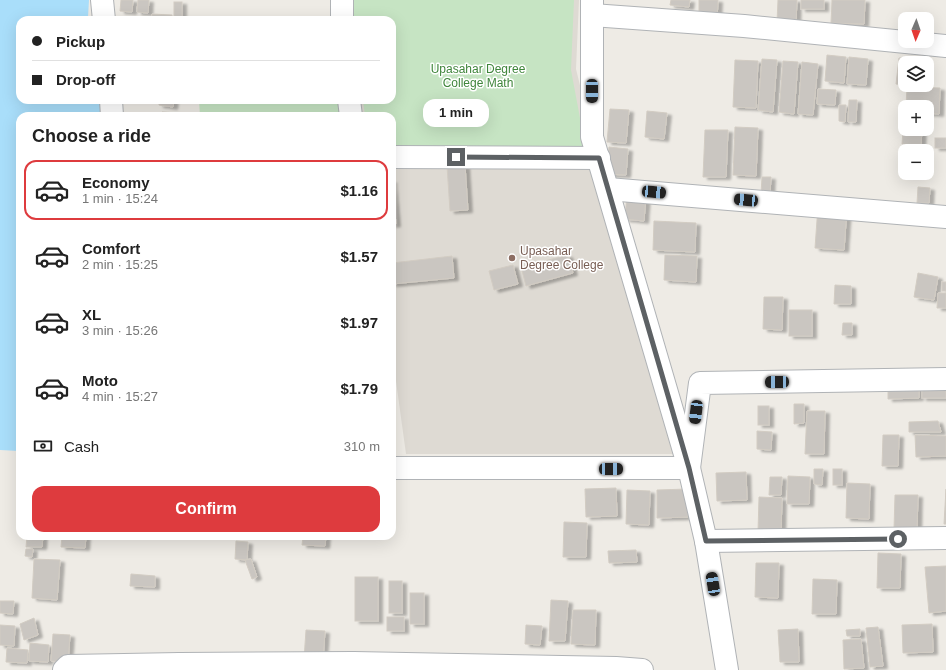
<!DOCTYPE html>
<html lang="en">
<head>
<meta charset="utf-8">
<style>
	body { margin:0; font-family:Arial,sans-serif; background:#f6f6f6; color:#222; height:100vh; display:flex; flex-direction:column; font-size:15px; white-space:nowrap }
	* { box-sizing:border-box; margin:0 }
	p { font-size:13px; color:#767676 }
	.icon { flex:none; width:22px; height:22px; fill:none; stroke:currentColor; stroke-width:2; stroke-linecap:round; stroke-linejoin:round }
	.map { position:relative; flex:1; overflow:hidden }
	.panel { position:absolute; left:16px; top:112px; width:380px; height:428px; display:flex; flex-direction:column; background:#fff; border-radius:12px; box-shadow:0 4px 16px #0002 }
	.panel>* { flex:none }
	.banner { position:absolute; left:16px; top:16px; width:380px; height:88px; border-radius:12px; box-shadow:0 4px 16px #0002; display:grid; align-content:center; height:88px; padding:0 16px; background:#fff }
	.needle { width:26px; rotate:182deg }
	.buttons { position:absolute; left:898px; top:12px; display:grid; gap:8px }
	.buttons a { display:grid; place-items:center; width:36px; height:36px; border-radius:8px; background:#fff; box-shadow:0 4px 16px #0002; font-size:20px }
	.end { position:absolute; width:18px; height:18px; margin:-9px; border:5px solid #5d6164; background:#fff; box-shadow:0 0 0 2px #fff }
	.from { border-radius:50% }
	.bubble { position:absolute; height:28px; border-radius:12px; background:#fff; box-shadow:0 4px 16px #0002; font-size:13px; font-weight:800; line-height:28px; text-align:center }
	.car { position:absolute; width:12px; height:24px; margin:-12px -6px; border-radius:5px; box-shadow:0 0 3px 1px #0007; background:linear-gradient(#222 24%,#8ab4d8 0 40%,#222 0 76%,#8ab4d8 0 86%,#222 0) }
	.banner b { display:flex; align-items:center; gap:14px; height:38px; font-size:15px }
	.banner b+b { border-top:1px solid #e0e0e0 }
	.banner i { width:10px; height:10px; background:#222 }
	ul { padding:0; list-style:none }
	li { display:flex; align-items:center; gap:12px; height:60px; margin:0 8px 6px; padding:0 8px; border:2px solid transparent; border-radius:12px }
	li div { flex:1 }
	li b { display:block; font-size:15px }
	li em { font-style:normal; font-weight:800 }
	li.current { border-color:#de3b3e }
	li>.icon { width:36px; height:36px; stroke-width:1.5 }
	h2 { padding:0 16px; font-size:18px; line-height:48px }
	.pay { display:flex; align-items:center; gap:10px; height:44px; padding:0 16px; font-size:15px }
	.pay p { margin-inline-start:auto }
	.action { display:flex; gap:8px; margin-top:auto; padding:8px 16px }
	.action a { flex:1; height:46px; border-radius:12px; background:#de3b3e; color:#fff; font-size:16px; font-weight:800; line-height:46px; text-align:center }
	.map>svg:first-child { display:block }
	.education { fill:#dedad3 }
	.green { fill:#c6e4c3 }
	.water { fill:#a9defa }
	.building { fill:#cac6c1; stroke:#d2ccc3; filter:url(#shadow) }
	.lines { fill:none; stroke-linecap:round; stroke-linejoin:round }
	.minor-casing { stroke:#b0b3b6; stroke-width:24 }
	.minor { stroke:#fff; stroke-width:22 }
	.route { stroke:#5d6164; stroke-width:5 }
	.education-dot { fill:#8d6e63; stroke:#fff; stroke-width:1.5 }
	.labels { text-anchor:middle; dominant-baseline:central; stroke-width:3; stroke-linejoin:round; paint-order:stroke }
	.park-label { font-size:12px; fill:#3f853b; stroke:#fff }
	.education-label { font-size:12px; fill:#785e54; stroke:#fff; text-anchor:start }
</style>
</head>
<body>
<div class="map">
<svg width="946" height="670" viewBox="0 0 946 670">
	<defs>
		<filter id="shadow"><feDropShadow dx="4.5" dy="2.5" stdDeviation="1" flood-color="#0004"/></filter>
	</defs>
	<rect width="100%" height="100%" fill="#eeebe5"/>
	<!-- education -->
	<polygon class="education" points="342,0 579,0 576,69 599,163 692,435 683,454 406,454 392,352 392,116 359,116 357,100 392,100 392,20"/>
	<!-- green -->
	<g class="green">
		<polygon points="347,0 574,0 571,70 586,150 392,152 392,116 365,116 363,100 392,100 392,20 350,20"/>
		<polygon points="199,100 345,100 347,116 200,116"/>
	</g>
	<!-- water -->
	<polygon class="water" points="0,0 89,0 88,17 91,20 20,20 20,100 102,100 102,116 20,116 20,451 19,451 0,450"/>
	<!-- building -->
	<g class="building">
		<polygon points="121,0 133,0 132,12 120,11"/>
		<polygon points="138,0 149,0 148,13 137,12"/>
		<polygon points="671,0 690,0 689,7 670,5"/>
		<polygon points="699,0 718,0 717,21 699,20"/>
		<polygon points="778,0 797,0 796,22 777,22"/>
		<rect x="801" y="0" width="23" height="9"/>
		<polygon points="832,0 865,0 864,24 831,23"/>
		<rect x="174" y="2" width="8" height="18"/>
		<polygon points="152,14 172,15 172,20 152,20"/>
		<polygon points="133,17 147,17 146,20 133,20"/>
		<polygon points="827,55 846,57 844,83 825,81"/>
		<polygon points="849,57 868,59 866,85 847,84"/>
		<polygon points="899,58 918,59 917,63 905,63 905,85 896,84"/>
		<polygon points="762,59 777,60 773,112 758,110"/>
		<polygon points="735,60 758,61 756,108 733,107"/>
		<polygon points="783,61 798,62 794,114 779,112"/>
		<polygon points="802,62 818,64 813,115 798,114"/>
		<polygon points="907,87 940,88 939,114 927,113 927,107 906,107"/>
		<polygon points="818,89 836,90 835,105 817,104"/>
		<polygon points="159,100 174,100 173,107 159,105"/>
		<polygon points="849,100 857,100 856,122 848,122"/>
		<polygon points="839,105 846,105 845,122 839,121"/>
		<polygon points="610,109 629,110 626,143 607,142"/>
		<polygon points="647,111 667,113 664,139 645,137"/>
		<polygon points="162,112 181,113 180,116 161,116"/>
		<polygon points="904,117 905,129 922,129 921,145 902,144"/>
		<polygon points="735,127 758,128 756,176 733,175"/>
		<polygon points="705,130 728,130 726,177 703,177"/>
		<rect x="935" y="138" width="11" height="10"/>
		<polygon points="609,147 628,149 626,175 606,174"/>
		<polygon points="465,165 468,210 450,211 447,166"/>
		<polygon points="762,177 771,177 770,194 761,194"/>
		<polygon points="392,180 396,224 392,225"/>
		<polygon points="918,187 930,188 929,203 917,203"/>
		<polygon points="627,193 646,195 644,221 625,219"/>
		<polygon points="818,206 847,208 844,250 815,248"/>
		<polygon points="654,221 696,223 695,252 653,250"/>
		<polygon points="568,255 573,273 526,286 521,267"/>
		<polygon points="665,255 697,256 696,282 664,280"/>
		<polygon points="452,256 454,278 392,284 392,263"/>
		<polygon points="513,265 518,284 494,290 489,271"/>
		<polygon points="918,273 938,277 934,300 914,297"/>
		<rect x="942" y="282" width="4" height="9"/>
		<polygon points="835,285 851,286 851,304 834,304"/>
		<polygon points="938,293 946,293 946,308 937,308"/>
		<polygon points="764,297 783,297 782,330 763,329"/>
		<rect x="789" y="310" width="23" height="26"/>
		<polygon points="843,323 852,323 852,335 842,335"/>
		<polygon points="919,387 919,398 888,399 888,388"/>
		<rect x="922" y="388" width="24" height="10"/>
		<polygon points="794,404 804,404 804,423 794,424"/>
		<rect x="758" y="406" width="11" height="19"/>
		<polygon points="807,411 825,411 824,454 805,454"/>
		<polygon points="938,421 941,432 909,432 909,422"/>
		<polygon points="757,431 772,432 771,450 757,449"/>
		<polygon points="883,435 899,435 898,466 882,466"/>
		<polygon points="915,435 946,436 946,456 916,457"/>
		<polygon points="814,469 823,469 822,485 814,484"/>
		<rect x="833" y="469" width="9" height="16"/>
		<polygon points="746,472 747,500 717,501 716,473"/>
		<polygon points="788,476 810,477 809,504 787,504"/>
		<polygon points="770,477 782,477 781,495 769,495"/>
		<polygon points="847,483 870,484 869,519 846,518"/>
		<polygon points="616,488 617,516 586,517 585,489"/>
		<polygon points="687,489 688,517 657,518 657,490"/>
		<polygon points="946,489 946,524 944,524"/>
		<polygon points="627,490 650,491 649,525 626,524"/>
		<polygon points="895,495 918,495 917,530 894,529"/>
		<polygon points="759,497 782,498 781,533 758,532"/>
		<polygon points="564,522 587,523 586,557 563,557"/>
		<polygon points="27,536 43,536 42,547 26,547"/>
		<polygon points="62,536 86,536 85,548 61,547"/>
		<polygon points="303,536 326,536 325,546 302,545"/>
		<polygon points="236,541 248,542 247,560 235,559"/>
		<polygon points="26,549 33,549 32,557 25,556"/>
		<polygon points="636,550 637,562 609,563 608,551"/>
		<polygon points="878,553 901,554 900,588 877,588"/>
		<polygon points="34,559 60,560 57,600 32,598"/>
		<polygon points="251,559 257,577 252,579 245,560"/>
		<polygon points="756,563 779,563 778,598 755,597"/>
		<polygon points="946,566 946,611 929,613 925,567"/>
		<polygon points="131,574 155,576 155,587 130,586"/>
		<rect x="355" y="577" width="23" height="44"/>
		<polygon points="813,579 837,580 836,614 812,614"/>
		<rect x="389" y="581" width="13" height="32"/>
		<rect x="410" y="593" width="14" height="31"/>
		<polygon points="551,600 568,601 565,641 549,641"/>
		<polygon points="0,601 14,601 13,614 0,613"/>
		<polygon points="573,610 596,610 595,645 571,644"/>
		<rect x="387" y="617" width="17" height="14"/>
		<polygon points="34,618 38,635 24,640 20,624"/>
		<polygon points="932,624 933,652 903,653 902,625"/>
		<polygon points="0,625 15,626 14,646 0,645"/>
		<polygon points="526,625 542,626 540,645 525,644"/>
		<polygon points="878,627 883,666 870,667 866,628"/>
		<polygon points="798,629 799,662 780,662 778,630"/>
		<polygon points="860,629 860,636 847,636 846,630"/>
		<polygon points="306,630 325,631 323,660 304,659"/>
		<polygon points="53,634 70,635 68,662 51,661"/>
		<polygon points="861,639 864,668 844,669 843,640"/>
		<polygon points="30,643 49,645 48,662 29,661"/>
		<polygon points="7,648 28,650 27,663 6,662"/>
	</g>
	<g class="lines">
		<!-- minor casing -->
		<g class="minor-casing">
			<g id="minor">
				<polyline points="102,0 104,20"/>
				<polyline points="342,0 342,20"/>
				<polyline points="592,0 592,137 689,468 706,541 727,670"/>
				<polyline points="592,15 744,26 946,46"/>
				<polyline points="111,100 112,116"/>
				<polyline points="349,100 351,116"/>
				<polyline points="392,157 599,158"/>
				<polyline points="608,189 946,217"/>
				<polyline points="392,468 689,468 700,383 946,379"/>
				<polyline points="706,541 946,538"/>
				<polyline points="64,670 68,666 180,664"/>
				<polyline points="180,670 180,664 354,663 616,668 642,670"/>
			</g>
		</g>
		<!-- minor -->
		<use href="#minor" class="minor"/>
	</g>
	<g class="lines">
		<!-- route -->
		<polyline class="route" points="456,157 599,158 689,468 706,541 898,539"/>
	</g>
	<!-- markers -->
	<circle class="education-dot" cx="512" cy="258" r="4"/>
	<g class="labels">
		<!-- park labels -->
		<g class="park-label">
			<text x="478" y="69">Upasahar Degree<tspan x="478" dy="14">College Math</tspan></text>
		</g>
		<!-- education labels -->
		<g class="education-label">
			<text x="520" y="251">Upasahar<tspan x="520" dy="14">Degree College</tspan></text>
		</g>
	</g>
</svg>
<div class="buttons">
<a><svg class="needle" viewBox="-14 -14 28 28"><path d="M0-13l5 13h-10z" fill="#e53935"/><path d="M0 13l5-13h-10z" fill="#767676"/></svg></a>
<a><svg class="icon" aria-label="layers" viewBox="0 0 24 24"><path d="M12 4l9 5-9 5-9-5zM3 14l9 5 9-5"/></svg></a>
<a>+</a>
<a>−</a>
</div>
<i class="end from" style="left:898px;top:539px"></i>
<i class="end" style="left:456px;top:157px"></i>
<div class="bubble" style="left:423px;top:99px;width:66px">1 min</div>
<i class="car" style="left:592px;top:91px;rotate:180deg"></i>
<i class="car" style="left:654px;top:192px;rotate:95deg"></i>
<i class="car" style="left:746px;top:200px;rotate:275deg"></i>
<i class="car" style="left:777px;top:382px;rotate:269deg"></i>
<i class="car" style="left:696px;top:412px;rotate:187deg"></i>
<i class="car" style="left:611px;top:469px;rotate:90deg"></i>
<i class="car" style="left:713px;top:584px;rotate:351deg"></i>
<div class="banner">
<b><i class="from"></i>Pickup</b>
<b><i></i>Drop-off</b>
</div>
<section class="panel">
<h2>Choose a ride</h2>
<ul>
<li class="current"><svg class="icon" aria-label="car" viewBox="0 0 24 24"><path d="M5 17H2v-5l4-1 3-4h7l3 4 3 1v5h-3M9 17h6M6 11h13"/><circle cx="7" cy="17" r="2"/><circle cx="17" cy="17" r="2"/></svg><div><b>Economy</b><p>1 min · 15:24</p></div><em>$1.16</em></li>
<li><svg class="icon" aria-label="car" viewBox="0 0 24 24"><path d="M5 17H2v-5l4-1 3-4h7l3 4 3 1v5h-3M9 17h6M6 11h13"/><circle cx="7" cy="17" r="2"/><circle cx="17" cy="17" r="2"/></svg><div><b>Comfort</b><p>2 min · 15:25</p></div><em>$1.57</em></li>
<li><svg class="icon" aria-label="car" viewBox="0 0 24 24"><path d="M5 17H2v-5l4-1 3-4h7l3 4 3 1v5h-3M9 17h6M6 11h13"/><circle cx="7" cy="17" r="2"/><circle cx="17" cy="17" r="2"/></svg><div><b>XL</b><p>3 min · 15:26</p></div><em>$1.97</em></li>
<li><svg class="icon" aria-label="car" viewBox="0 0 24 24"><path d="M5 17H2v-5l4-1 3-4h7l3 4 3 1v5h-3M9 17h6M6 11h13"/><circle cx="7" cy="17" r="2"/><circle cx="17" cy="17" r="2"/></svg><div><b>Moto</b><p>4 min · 15:27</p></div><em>$1.79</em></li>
</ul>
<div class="pay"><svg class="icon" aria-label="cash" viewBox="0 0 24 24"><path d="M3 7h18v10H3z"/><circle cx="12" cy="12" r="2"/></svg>Cash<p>310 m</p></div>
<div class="action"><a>Confirm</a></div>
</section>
</div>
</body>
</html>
